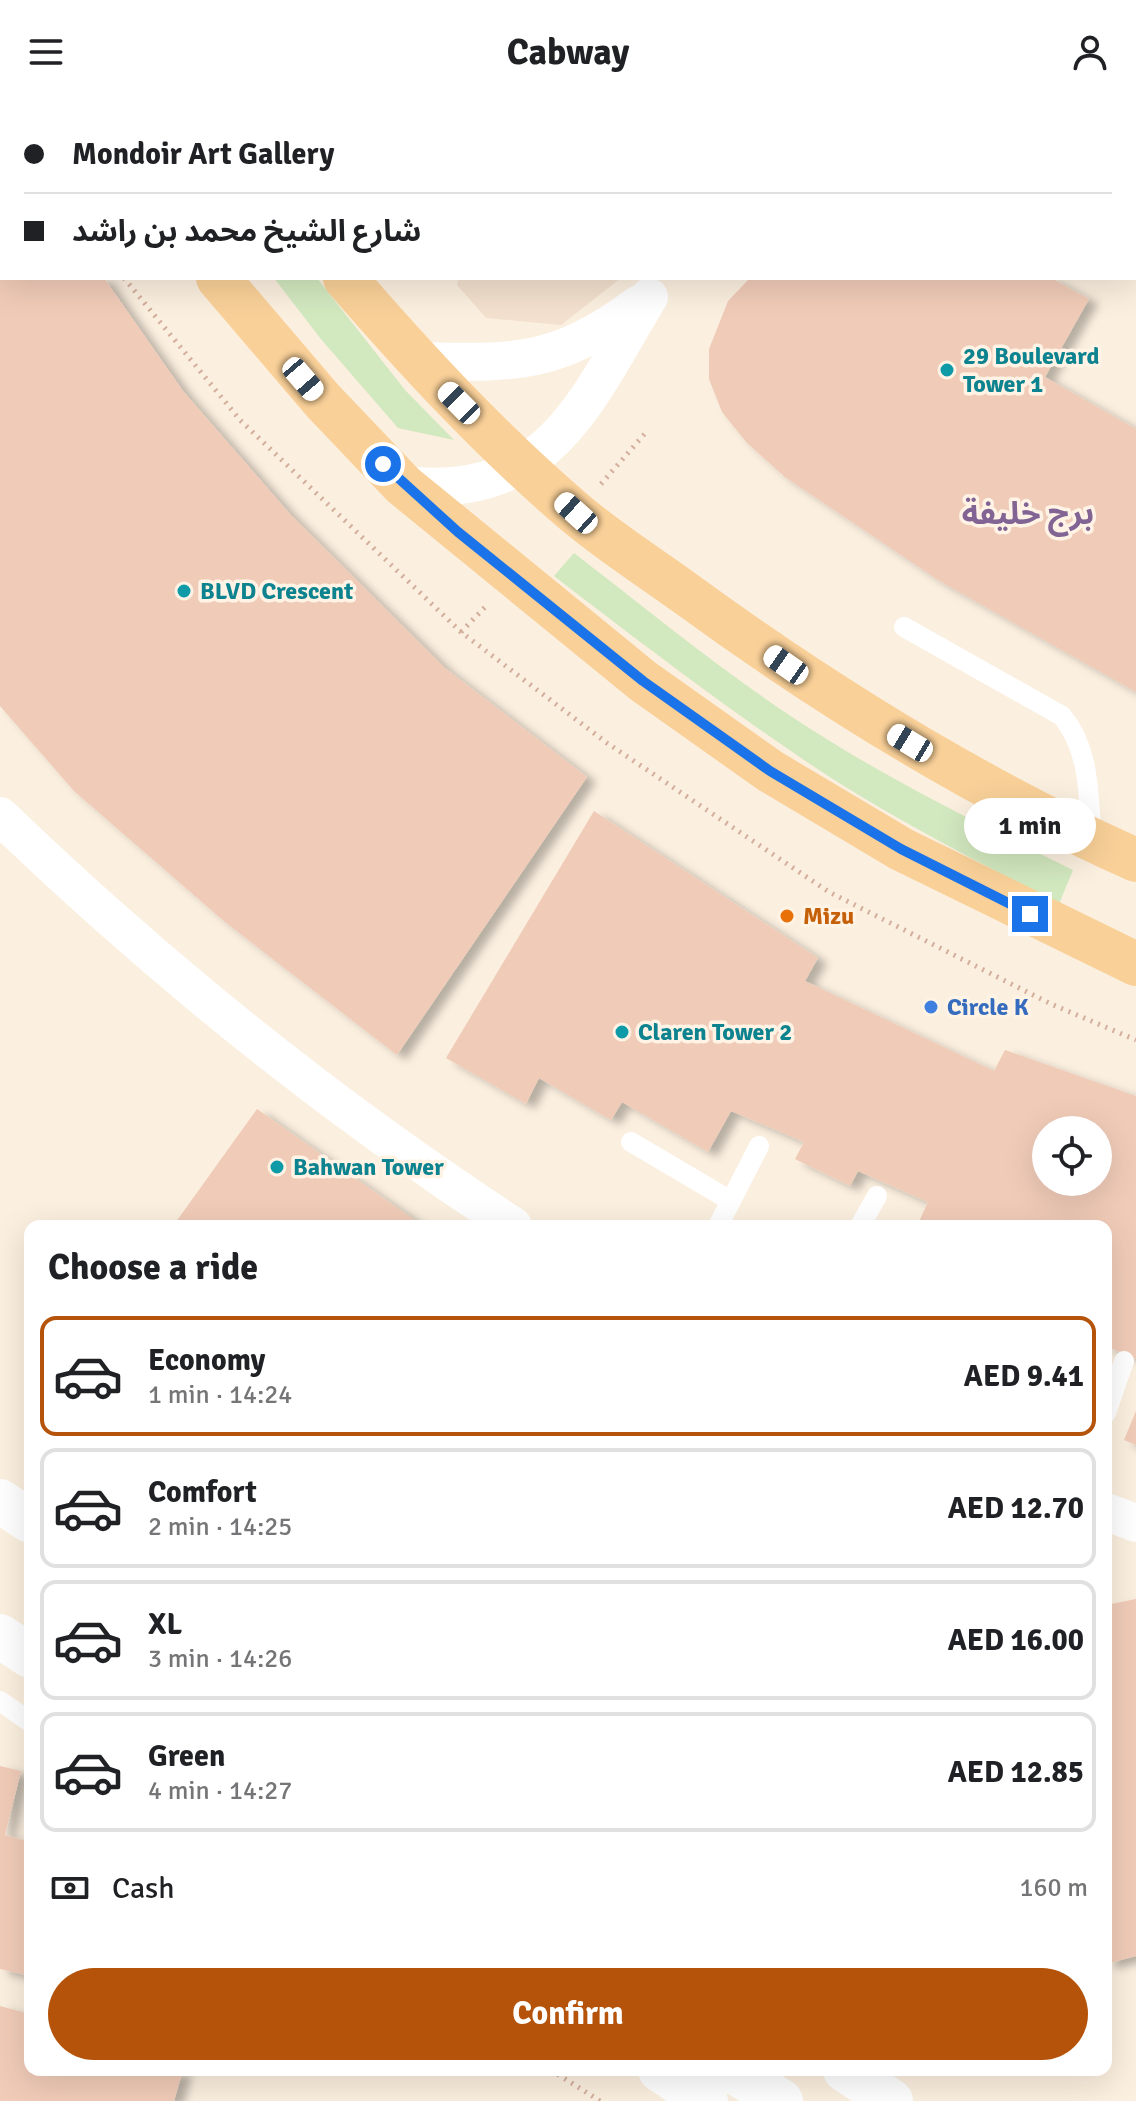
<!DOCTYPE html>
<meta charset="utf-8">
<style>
body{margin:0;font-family:Signika,"Noto Sans Arabic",sans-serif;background:#f2f2f2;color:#202124;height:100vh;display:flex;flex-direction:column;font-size:30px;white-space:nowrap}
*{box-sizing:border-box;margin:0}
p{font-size:26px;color:#757577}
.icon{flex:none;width:44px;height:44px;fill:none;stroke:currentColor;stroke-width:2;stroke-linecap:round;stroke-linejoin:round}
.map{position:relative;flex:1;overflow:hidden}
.side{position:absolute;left:24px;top:1116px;width:1088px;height:856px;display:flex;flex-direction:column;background:#fff;border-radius:16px;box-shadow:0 8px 32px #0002}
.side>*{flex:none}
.banner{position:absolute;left:0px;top:0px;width:1136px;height:176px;box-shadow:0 8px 32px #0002;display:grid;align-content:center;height:176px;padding:0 24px;background:#fff}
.controls{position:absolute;left:1032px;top:1012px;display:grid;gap:16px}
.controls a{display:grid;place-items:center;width:80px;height:80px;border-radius:50%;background:#fff;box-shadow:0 8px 32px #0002;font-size:40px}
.end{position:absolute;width:36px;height:36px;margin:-18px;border:10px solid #1a73e8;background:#fff;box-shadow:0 0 0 4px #fff}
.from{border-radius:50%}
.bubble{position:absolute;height:56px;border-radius:28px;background:#fff;box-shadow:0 8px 32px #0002;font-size:26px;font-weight:700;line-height:56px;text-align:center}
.car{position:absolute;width:24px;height:48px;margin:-24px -12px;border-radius:10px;box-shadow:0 0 6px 2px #0007;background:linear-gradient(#fff 24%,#345 0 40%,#fff 0 76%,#345 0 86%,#fff 0)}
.banner b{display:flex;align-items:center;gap:28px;height:76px;font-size:30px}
.banner b+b{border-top:2px solid #e0e0e0}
.banner i{width:20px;height:20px;background:#202124}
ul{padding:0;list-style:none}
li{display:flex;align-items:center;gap:24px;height:120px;margin:0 16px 12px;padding:0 8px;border:4px solid #e0e0e0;border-radius:16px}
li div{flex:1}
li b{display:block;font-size:30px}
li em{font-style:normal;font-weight:700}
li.current{border-color:#b45309}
li>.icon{width:72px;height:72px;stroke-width:1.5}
h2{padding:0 24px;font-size:36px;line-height:96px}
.pay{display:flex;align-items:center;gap:20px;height:88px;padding:0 24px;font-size:30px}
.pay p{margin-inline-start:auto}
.cta{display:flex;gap:16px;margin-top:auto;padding:16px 24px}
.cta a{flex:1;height:92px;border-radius:48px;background:#b45309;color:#fff;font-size:32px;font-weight:700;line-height:92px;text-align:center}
header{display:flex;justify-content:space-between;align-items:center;height:104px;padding:0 24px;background:#fff;font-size:36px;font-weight:700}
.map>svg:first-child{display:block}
.residential{fill:#f3e0ce}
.green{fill:#d2e8bf}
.building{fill:#f0cbb8;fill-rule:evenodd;filter:url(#shadow)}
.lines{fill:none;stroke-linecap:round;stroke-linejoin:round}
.path{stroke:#d4ae9c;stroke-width:5;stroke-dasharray:2 6;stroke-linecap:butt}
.lane{stroke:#fff;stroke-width:20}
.street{stroke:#fff;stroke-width:38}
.secondary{stroke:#fff;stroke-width:44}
.primary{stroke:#f9d098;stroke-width:44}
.route{stroke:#1a73e8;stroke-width:10}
.culture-dot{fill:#0f9aa8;stroke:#fff3e5;stroke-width:3}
.food-dot{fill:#e8710a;stroke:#fff3e5;stroke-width:3}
.shop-dot{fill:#3f7fe0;stroke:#fff3e5;stroke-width:3}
.labels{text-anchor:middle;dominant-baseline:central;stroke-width:7;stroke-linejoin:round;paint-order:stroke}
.culture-label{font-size:24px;font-weight:bold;fill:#0d838f;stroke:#fff3e5;text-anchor:start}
.food-label{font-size:24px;font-weight:bold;fill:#c56008;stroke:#fff3e5;text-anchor:start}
.shop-label{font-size:24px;font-weight:bold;fill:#366cbe;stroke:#fff3e5;text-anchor:start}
.district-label{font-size:32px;font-weight:bold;fill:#816394;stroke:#fff3e5}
</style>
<header><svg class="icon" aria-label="menu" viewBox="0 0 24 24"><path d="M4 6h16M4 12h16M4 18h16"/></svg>Cabway<svg class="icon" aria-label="person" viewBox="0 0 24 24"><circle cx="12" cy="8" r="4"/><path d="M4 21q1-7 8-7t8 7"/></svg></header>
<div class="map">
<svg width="1136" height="1997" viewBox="0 0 1136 1997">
<defs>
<filter id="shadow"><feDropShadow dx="9" dy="5" stdDeviation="4" flood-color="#0004"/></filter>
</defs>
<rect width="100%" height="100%" fill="#fbefdf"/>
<path class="residential" d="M318,0H967L960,2Z
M459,174H621L561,221L486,214L457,181Z"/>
<path class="green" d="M274,174H317L405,286L454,336L398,324L320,234Z
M574,449C656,512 737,580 825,634C905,684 989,725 1073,766L1059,800C973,755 885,711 804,656C718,598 636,535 554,472Z"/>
<path class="building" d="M0,174H104L183,287L290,410L445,564L587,673L397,951L225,818L74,687L0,602Z
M750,174H1051L1089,195L1045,273L1136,325V588L938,476L785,373L747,339L722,308L709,275V245L728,197Z
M594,707L818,854L805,877L994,967L1005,946L1136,992V1255L1106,1242V1122H917L928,1098L858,1067L850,1082L795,1055L804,1038L731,1007L708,1048L622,998L611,1016L539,974L526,1000L446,954ZM1046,1026H1098V1078H1046Z
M257,1005L423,1122H173Z
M1136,1307V1341L1124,1336Z
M1136,1495V1852L1106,1860V1501Z
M0,1662L21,1667L5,1731L30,1738V1872L0,1865Z
M0,1902L30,1910V1966H183L174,1997H0Z"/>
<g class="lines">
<path class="path" d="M1,0L2,2
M124,174L240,316L461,528L607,639L829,788L1051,900L1136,936
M601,380L648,326
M461,528L488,500
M551,1966L600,1997"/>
<path class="lane" d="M1016,0L1018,2
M967,2L968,0
M904,523L1062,612C1091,647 1088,693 1092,736
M631,1038L731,1097
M718,1122L759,1042
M860,1122L877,1092
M1106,1309L1124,1257
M0,1597L30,1618"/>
<path class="street" d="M1134,49H1136
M417,257C516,259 555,262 639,200
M403,381C549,397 584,300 649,193
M0,712C158,864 328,1001 513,1122
M1106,1408L1136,1419"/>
<path class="secondary" d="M0,1397L30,1417
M0,1532L30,1552
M660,1966L706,1997
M731,1966L781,1997
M845,1966L891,1997"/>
<path class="primary" d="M91,0L92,2
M206,0L207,2
M218,174L323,297L403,381L643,577L770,667L901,745L1136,860
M345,174C416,256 490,336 573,407C608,437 648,462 685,489C826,592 976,685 1136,756"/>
</g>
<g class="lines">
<path class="route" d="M383,360L458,428L643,577L770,667L901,745L1030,810"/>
</g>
<g class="culture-dot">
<circle cx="947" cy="266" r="8"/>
<circle cx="184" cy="487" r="8"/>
<circle cx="622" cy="928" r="8"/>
<circle cx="277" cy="1063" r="8"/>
</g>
<circle class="food-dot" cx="787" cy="812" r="8"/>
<circle class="shop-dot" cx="931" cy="903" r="8"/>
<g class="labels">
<g class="culture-label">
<text x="963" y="252">29 Boulevard<tspan x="963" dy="28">Tower 1</tspan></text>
<text x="200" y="487">BLVD Crescent</text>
<text x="638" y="928">Claren Tower 2</text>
<text x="293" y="1063">Bahwan Tower</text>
</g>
<g class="food-label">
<text x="803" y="812">Mizu</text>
</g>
<g class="shop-label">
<text x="947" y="903">Circle K</text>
</g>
<g class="district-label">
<text x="1028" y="409">برج خليفة</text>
</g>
</g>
</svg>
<div class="controls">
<a><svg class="icon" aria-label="locate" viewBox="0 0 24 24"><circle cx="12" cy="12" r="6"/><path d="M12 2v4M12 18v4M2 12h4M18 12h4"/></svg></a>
</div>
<i class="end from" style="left:383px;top:360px"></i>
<i class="end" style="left:1030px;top:810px"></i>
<div class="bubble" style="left:964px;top:694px;width:132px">1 min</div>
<i class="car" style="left:303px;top:275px;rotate:139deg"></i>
<i class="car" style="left:459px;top:299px;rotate:315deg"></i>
<i class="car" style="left:576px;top:409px;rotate:312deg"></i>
<i class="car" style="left:786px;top:561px;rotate:305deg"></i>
<i class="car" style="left:910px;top:639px;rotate:301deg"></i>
<div class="banner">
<b><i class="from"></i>Mondoir Art Gallery</b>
<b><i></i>شارع الشيخ محمد بن راشد</b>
</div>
<section class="side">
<h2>Choose a ride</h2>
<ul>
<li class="current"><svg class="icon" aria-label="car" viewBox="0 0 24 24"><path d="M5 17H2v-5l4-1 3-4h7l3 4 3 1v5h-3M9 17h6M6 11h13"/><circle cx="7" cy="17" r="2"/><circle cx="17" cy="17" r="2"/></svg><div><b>Economy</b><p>1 min · 14:24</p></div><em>AED 9.41</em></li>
<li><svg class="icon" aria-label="car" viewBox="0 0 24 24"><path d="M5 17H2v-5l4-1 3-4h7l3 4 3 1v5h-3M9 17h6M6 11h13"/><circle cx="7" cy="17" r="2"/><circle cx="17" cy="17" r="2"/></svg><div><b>Comfort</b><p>2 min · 14:25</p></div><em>AED 12.70</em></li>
<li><svg class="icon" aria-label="car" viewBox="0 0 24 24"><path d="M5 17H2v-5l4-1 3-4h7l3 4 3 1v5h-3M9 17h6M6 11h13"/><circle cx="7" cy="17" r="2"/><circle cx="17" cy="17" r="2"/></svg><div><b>XL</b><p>3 min · 14:26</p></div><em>AED 16.00</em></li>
<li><svg class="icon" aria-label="car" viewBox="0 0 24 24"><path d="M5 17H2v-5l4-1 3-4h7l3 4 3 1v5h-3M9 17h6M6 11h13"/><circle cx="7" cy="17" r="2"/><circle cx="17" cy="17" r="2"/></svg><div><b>Green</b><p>4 min · 14:27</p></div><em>AED 12.85</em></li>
</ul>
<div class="pay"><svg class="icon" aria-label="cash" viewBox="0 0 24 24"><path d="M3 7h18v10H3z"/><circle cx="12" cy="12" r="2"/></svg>Cash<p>160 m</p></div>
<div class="cta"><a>Confirm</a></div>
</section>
</div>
